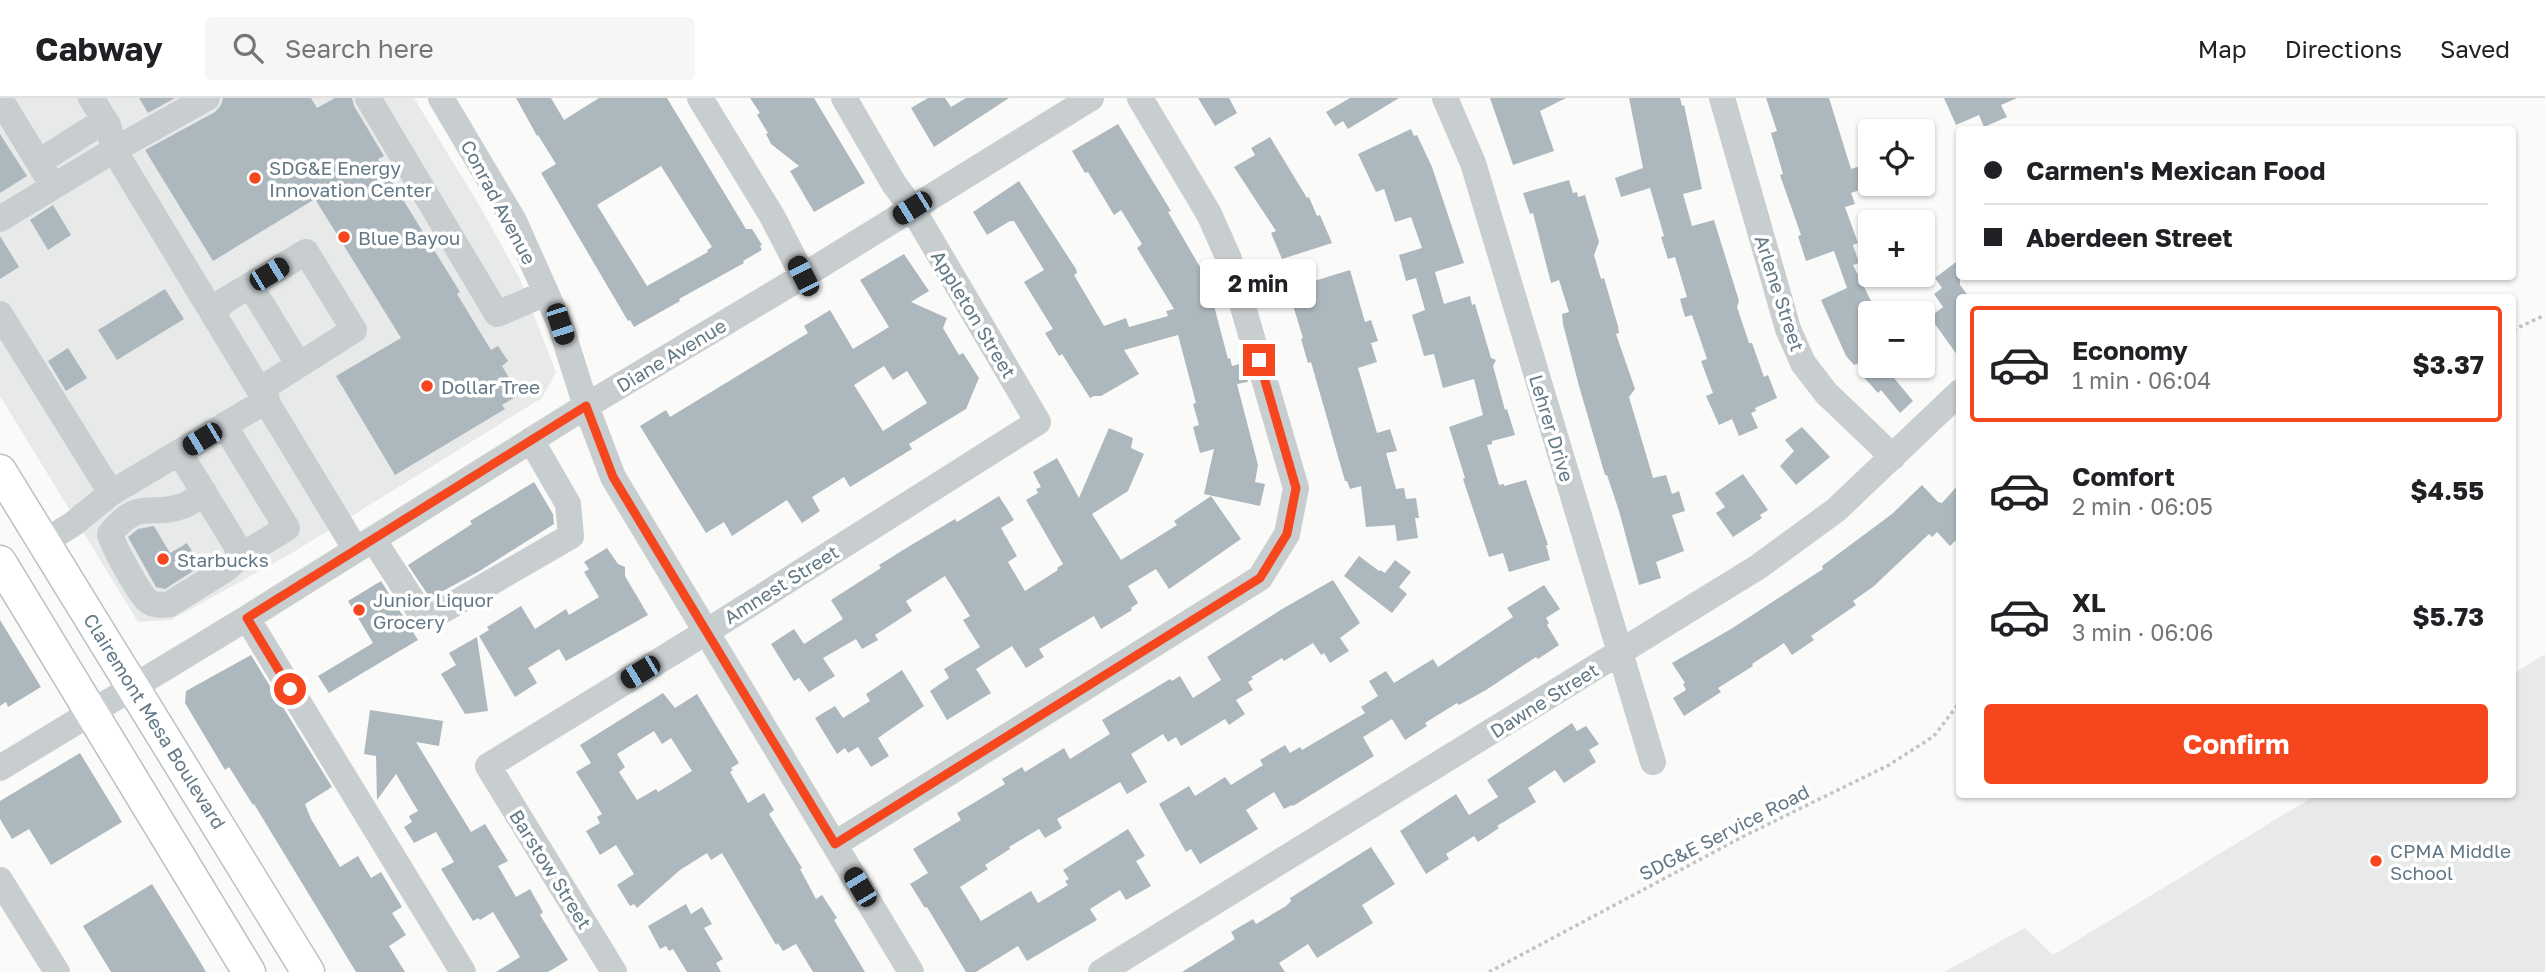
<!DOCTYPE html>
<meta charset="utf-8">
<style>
body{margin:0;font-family:"Golos Text",sans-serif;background:#f6f6f6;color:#202124;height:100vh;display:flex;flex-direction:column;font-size:26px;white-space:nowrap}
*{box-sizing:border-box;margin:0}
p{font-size:23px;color:#757577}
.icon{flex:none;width:38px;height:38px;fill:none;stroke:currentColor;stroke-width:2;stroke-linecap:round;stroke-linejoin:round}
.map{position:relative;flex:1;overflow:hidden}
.side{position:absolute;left:1956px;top:196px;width:560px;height:504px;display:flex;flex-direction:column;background:#fff;border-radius:7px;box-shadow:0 2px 5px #0004}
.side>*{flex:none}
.hud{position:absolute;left:1956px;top:28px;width:560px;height:154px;border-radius:7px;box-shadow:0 2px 5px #0004;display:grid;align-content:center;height:154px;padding:0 28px;background:#fff}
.buttons{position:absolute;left:1858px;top:21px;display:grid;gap:14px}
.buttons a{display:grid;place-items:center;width:77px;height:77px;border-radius:7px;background:#fff;box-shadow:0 2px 5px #0004;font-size:35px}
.end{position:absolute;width:32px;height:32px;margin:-16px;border:9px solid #f5461d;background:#fff;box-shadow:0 0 0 4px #fff}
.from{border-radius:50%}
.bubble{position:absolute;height:49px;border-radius:7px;background:#fff;box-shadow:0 2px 5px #0004;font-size:23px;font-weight:700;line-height:49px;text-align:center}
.car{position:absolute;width:21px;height:42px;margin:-21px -10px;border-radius:9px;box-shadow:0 0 5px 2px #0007;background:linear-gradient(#222 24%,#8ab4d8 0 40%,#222 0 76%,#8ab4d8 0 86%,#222 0)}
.hud b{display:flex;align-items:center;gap:24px;height:66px;font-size:26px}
.hud b+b{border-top:2px solid #e0e0e0}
.hud i{width:18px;height:18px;background:#202124}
ul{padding:12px 0 0;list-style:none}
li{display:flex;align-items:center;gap:21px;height:116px;margin:0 14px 10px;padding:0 14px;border:4px solid transparent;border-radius:7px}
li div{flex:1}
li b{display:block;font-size:26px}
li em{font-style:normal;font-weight:700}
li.current{border-color:#f5461d}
li>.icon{width:63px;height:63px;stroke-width:1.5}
.button{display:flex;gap:14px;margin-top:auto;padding:14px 28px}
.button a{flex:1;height:80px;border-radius:7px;background:#f5461d;color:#fff;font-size:28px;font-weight:700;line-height:80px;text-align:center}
header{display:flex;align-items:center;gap:42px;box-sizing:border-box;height:98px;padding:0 35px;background:#fff;border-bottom:2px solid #e0e0e0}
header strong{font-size:33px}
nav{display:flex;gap:38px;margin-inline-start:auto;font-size:24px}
.search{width:490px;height:63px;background:#f6f6f6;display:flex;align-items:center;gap:18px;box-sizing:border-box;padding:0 24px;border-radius:7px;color:#757577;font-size:26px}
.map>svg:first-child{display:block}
.built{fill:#e8eae9}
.building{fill:#adb8be;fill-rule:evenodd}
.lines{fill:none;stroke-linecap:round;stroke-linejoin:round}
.major-casing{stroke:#bac0c3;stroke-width:35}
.path{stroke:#c1c4c6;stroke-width:3.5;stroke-dasharray:3.5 3.5;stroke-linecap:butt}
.minor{stroke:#c8cdd0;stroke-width:26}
.major{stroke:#fff;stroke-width:32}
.route{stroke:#f5461d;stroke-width:9}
.poi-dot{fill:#f5461d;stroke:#fff;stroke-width:2.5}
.labels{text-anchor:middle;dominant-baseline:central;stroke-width:7;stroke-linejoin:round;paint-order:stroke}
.poi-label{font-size:19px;fill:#627886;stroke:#fff;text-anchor:start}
.street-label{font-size:19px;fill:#627886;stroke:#fff}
</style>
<header>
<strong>Cabway</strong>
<div class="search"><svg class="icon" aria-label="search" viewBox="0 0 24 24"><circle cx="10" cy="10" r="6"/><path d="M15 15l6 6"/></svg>Search here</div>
<nav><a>Map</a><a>Directions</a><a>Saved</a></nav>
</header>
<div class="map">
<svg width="2545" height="874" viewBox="0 0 2545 874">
<rect width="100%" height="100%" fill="#fafaf8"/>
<path class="built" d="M0,0H414L482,112L520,181L556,274L542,300L292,455L171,522L138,524L0,298Z
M2545,556V874H1944L2025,830L2053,857L2316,697L2513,696V576Z"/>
<path class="building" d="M139,0H175L148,15Z
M223,0H311L317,10L335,0H352L354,8L384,58L378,61L460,194L457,196L491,252L498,248L508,263L502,268L519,297L502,307L505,311L395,377L336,278L401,240L315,101L213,163L145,52L215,14L221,7Z
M516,0H551L564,22L599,0H667L746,131H752L762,147L760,148L762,152L743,163L744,165L679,201L680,203L634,229L630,222L628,223L541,75L556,66L538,37L537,38ZM661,68L712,149L707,152L708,154L647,188L597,107Z
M750,0H814L865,85L814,114L790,73L799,68L771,46L766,36L768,35L757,17L760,15Z
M928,0H945L951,9L966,0H1009L934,49L911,10Z
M1198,0H1229L1237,15L1215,28Z
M1350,0H1399L1348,31L1343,23L1335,28L1326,14Z
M1490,0H1566L1540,13L1554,53L1513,67Z
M1629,0H1680L1682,8L1684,7L1702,91L1683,96L1692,128L1714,122L1739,203L1737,209L1749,245H1752L1764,279L1768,277L1777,300L1755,310L1756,313L1751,315L1758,330L1739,338L1732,321L1719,327L1706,298L1713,295L1701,263L1707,261L1692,217L1685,219L1680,201L1687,199L1675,159L1668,161L1661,139L1664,138L1650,90L1621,99L1615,80L1643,70Z
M1766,0H1829L1851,71L1863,67L1869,89L1851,95L1855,106L1845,109L1858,145L1853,147L1859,165L1853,167L1871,203V260L1854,267L1846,258L1821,202L1847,190L1834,153L1806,163L1798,138L1801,137L1780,77L1783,76L1771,35L1777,33Z
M1944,0H2017L2001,7L2007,19L1984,29L1979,17L1956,27Z
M1118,26L1171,113L1168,114L1207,181L1228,261L1230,260L1232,268L1243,265L1248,284L1237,286L1258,367L1255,384L1265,386L1260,408L1204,396L1214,351L1200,355L1193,329L1199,327L1193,306L1196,305L1178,237L1124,252L1139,276L1101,298H1094L1090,300L1062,256L1059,258L1045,235L1053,231L1024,184L1044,172L1014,123H1010L987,137L973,114L1019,83L1076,171L1077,175L1074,177L1104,228L1126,220L1129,229L1168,218L1166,213L1174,211L1137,150L1142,146L1121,112L1114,117L1088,74L1085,75L1072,53Z
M1411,31L1414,38L1417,37L1432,69L1464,165L1435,174L1444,206L1470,198L1472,207L1475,206L1491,260L1496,262L1493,268L1505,312L1507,311L1515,337L1492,343V346L1487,347L1499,387L1504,386V388L1526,382L1548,447H1546L1550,462L1509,474L1503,455L1489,459L1463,381L1465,380L1449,329L1483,317L1474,281L1443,290L1434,256L1424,258L1412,217L1425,212L1416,180L1406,183L1399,157L1422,150L1411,119L1395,124L1384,91L1376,94L1358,56Z
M0,36L27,78L0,95Z
M1270,39L1307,100L1309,99L1317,118L1320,117L1332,145L1282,161L1271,135L1276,133L1234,69L1255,57L1251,50Z
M1569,82L1573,95L1577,94L1578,99L1585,97L1599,144L1594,157L1601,181L1604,180L1618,228L1619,235L1616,236L1635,291L1629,299L1653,380L1666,377L1672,396L1679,393L1685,413L1672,417L1684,453L1656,464L1661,480L1639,487L1619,413L1607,377H1605L1579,288L1563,226L1562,216L1569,214L1559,182L1551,185L1533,115L1530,116L1523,95Z
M53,107L71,137L48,152L30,122Z
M0,138L19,169L0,181Z
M904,156L929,193L911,204L947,220L943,230L959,257L963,255L979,280L966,311L909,346L912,351L850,389L844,379L812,399L820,413L802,425L787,402L732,438L724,424L706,435L640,328L666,312L670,319L808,235L804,228L830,212L853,251L889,229L860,182ZM884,268L893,282L907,273L927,305L883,333L854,287Z
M1960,161V187L1970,200H1960V261L1930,219L1943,209L1934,196L1942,190L1935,180Z
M1350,172L1365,224L1371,222L1378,243L1371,245L1377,264L1358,270L1377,335L1390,331L1397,353L1386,355L1396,391L1404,390L1406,401L1416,400L1419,420H1415L1418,440L1397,443L1395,427L1366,429L1361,388L1350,391L1347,383H1345L1311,264L1308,265L1301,241L1303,240L1288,191Z
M165,191L184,221L117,262L98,232Z
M68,250L87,280L66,293L48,263Z
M1870,268H1907L1894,280L1913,303L1900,315L1881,292L1878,295L1861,276Z
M1802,329L1830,359L1796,387L1780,368L1794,353L1785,342Z
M1109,330L1133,340L1131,350L1144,356L1128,393L1092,416L1121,462L1177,427L1174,423L1211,398L1241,441L1169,491L1156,471L1128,488L1138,505L1131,510L1132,512L1101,531L1094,518L1039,551L1044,559L1026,570L1012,548L976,571L991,595L947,622L930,593L949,580L944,571L980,549L963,522L970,518L945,478L906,503L912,513L875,537L878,542L862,551L856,541L823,560L835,578L809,594L799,580L794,583L771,546L794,531L804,546L843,521L831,502L881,470L879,467L903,452L955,421L957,424L999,398L1014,422L1001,430L1017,458L1008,464L1025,493L1058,472L1057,470L1063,466L1026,402L1038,395L1036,391L1041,389L1033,374L1057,360L1079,400Z
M1743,376L1768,412L1760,417L1762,420L1733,439L1716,415L1725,409L1715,395Z
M534,384L553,416L554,426L478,474L430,500L408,467L472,426L470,423Z
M1960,385V438L1950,448L1937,434L1932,439L1929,436L1874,488L1853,503L1856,507L1811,538L1814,542L1792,557L1784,545L1752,566L1753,568L1718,590L1721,594L1684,618L1673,600L1686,592L1683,586L1685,585L1672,565L1731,531L1823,471L1822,468L1892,416L1922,387L1938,404L1942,405Z
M154,428L170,455L187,445L201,468L165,491L156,489L128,439L138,431Z
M607,450L618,466L625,469V478L648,517L566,563L559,551L528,570L537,585L515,599L479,538L489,532L487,529L521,508L535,531L566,511L569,517L599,499L584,474L589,471L584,464Z
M1359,458L1379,473L1380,472L1385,475L1395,462L1411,474L1399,489L1407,496L1392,515L1344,478Z
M1333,482L1360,525L1340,540L1349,553L1330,565L1324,555L1321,557L1313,545L1284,563L1282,560L1251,579L1253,581L1248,584L1253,592L1236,602L1245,616L1229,627L1225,621L1181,648L1176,639L1168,644L1163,636L1131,656L1147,684L1127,696L1120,684L1057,721L1062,730L1045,740L1039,731L1009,749L1010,751L985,767L988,771L960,789L981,823L1031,793L1038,805L1068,787L1065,783L1069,781L1063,772L1128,731L1145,758L1136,763L1151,788L1126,802L1120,792L1090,811L1097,822L1027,863L1018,848L976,874H966L927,809L925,810L910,786L928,775L913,751L961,722L957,715L1005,686L1002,681L1022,669L1025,674L1064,650L1070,661L1110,636L1102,622L1170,581L1172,583L1180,578L1193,600L1221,582L1207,559L1282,511Z
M381,483L418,542L329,595L318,578L373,545L348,503Z
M1544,487L1560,511L1546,520L1549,525L1547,527L1559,547L1538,561L1536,559L1486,592L1459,607L1457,605L1425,625L1427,628L1405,642L1392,621L1363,639L1374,658L1293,708L1292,707L1284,711L1274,694L1246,712L1258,731L1200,766L1191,751L1186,754L1159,706L1189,688L1195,698L1225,679L1231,687L1263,667L1260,662L1285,647L1290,655L1300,649L1302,652L1365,615L1361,609L1378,598L1369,583L1386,573L1394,585L1433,561L1438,569L1513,519L1507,510Z
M0,522L41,589L8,609L6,604L0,608Z
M477,539L488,613L465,616L441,576L456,567L449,555Z
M251,557L332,689L305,706L311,721L340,769L358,758L371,780L381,774L402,809L392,815L406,837L389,848L405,874H356L254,706L253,707L229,669L225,672L185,605L186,593Z
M902,572L924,608L878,640L889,658L871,669L858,649L848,655L845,650L837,656L815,620L835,608L843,620L870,603L866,596Z
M663,595L675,610L697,596L739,665L731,670L733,672L730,674L748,705L764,695L774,712L769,716L802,770L800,771L816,801L822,797L837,820L834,822L865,874H813L796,846L783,853L778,845L776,847L722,755L711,762L707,755L680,772L637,810L634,806L630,808L617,787L634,776L616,747L600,757L586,733L600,725L597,719L602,716L576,674L591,665L580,647ZM654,633L662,646L671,640L692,673L658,694L656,691L637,702L619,674L625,669L617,656Z
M370,612L443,623L439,648L416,644L471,734L485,726L508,763L498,768L516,799L530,791L543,814L540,817L568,862L548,874H496L520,859L493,814L480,822L478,820L473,823L441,771L454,764L436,734L414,745L404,729L412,724L409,718L418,713L396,676L377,702L376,658L364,656Z
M1572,625L1577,633L1586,628L1599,646L1589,652L1596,664L1564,685L1555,672L1528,690L1536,704L1497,728L1499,730L1478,744L1474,738L1446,756L1449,761L1426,776L1400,733L1456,696L1469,717L1498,699L1487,682Z
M80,655L122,724L51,767L29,731L12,741L0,721V703Z
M1371,749L1395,786L1362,807L1373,825L1317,860L1308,846L1279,865L1285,874H1182L1235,841L1231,834L1253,821L1256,826L1286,808L1291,803L1290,800Z
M152,786L199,862L206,874H111L83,828Z
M686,806L691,816L702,809L712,826L704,830L723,861L716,865L721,874H687L673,851L669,853L666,848L660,851L648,828Z"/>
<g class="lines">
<g class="major-casing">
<path id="major" d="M0,373L308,874
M0,464L249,874"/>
</g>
<path class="path" d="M2513,232L2545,217
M1489,874L1744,738L1889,667L1934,638L1960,604"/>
<path class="minor" d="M91,0L108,27L114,52L207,0
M368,0L497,216L546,195
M441,0L514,123L560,226L586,308L613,379L911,874
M700,0L772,118L803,178
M1445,0L1473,65L1653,664
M1722,0L1788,231L1803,265L1826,295L1893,359
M0,1L53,88
M39,64L105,22
M0,121L114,52L356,452
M250,187L299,267
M214,215L224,203L306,154L354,232L261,291
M0,216L111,395
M179,354L242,457L287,430L224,327
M204,394C198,398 192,404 185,407C151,421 140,398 110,436C113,448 139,496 148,503C155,508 162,507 170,506L226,471L242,457
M373,441L422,517L440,514L571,438L568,406L531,342
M44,444L73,426L111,395L267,302
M247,520L463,874
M0,670L247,520L586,308L803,178L1091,0
M835,746L1260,480L1287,436L1296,390L1229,161L1209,116L1140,0
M0,782L57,874
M614,874L488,668L706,534L1038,324L912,110L894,86L844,0
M1101,874L1758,469L1836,412L1960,294"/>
<use href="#major" class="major"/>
</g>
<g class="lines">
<path class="route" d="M290,591L247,520L586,308L613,379L835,746L1260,480L1287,436L1296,390L1259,262"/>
</g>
<g class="poi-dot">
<circle cx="255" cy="80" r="7"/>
<circle cx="344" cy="139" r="7"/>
<circle cx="427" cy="288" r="7"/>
<circle cx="163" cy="461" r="7"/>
<circle cx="359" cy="512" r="7"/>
<circle cx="2376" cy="763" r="7"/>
</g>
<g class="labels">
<g class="poi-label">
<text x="269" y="69">SDG&amp;E Energy<tspan x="269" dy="22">Innovation Center</tspan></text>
<text x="358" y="139">Blue Bayou</text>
<text x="441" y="288">Dollar Tree</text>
<text x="177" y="461">Starbucks</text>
<text x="373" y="501">Junior Liquor<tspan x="373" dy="22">Grocery</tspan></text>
<text x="2390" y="752">CPMA Middle<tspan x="2390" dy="22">School</tspan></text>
</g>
<g class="street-label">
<text transform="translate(499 104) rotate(62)">Conrad Avenue</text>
<text transform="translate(1780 195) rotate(72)">Arlene Street</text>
<text transform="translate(974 216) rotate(59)">Appleton Street</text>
<text transform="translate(671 257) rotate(-31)">Diane Avenue</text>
<text transform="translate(1552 330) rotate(73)">Lehrer Drive</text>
<text transform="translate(781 486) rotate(-32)">Amnest Street</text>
<text transform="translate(1544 602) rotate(-32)">Dawne Street</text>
<text transform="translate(155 623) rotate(58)">Clairemont Mesa Boulevard</text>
<text transform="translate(1724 734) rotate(-27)">SDG&amp;E Service Road</text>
<text transform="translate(551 771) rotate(58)">Barstow Street</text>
</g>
</g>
</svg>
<div class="buttons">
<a><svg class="icon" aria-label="locate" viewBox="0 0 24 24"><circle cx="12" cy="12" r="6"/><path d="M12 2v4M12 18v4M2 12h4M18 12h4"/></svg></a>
<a>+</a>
<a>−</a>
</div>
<i class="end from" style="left:290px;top:591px"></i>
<i class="end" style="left:1259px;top:262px"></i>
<div class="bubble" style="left:1200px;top:161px;width:116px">2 min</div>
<i class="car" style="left:912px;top:110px;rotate:238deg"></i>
<i class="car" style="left:269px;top:176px;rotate:59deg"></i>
<i class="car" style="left:803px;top:178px;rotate:333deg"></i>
<i class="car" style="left:560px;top:226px;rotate:162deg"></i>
<i class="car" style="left:202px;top:341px;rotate:239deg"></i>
<i class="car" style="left:640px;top:574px;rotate:239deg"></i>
<i class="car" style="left:860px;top:789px;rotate:329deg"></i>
<div class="hud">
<b><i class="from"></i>Carmen's Mexican Food</b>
<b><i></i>Aberdeen Street</b>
</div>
<section class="side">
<ul>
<li class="current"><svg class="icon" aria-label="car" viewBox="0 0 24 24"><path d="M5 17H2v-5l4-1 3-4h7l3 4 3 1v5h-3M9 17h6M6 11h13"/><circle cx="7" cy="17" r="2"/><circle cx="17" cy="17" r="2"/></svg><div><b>Economy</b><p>1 min · 06:04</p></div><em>$3.37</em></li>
<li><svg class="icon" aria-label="car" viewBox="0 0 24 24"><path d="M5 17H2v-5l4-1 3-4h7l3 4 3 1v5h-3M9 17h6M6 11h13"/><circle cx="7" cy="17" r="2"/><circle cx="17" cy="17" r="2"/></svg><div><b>Comfort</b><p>2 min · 06:05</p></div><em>$4.55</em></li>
<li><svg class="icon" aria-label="car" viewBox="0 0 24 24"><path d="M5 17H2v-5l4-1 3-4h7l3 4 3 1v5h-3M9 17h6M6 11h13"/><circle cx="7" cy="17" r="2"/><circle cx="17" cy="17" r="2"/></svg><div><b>XL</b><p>3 min · 06:06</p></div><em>$5.73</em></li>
</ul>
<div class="button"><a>Confirm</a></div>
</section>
</div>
